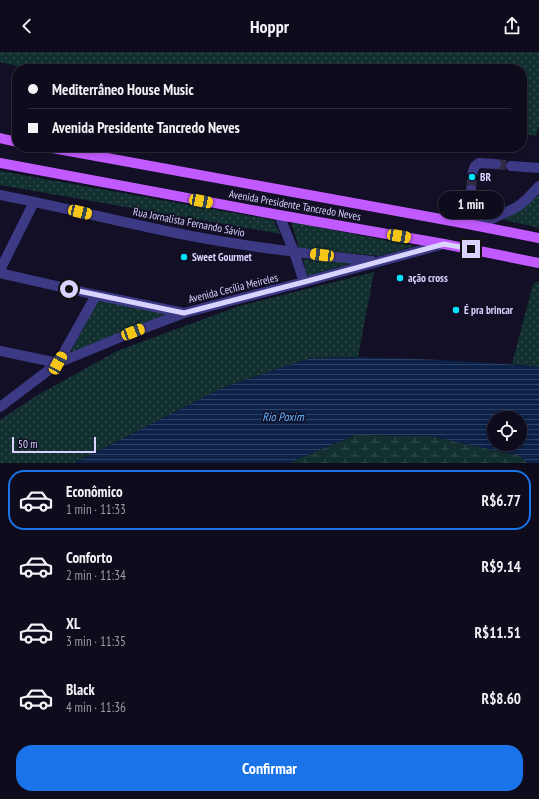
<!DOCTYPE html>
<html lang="pt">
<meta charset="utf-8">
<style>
body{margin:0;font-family:"PT Sans Narrow",sans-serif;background:#171425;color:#f1f3f6;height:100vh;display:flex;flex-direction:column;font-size:15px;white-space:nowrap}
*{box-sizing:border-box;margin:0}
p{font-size:13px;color:#9b9ba3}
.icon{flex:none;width:22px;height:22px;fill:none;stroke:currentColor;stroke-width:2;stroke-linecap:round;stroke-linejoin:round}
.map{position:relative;height:411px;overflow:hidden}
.panel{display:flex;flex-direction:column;background:#0e0b1c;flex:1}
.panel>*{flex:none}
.top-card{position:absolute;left:12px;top:12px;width:515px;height:88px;border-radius:16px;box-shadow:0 2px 6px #0003,0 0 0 1px #2e2b3b;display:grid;align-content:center;height:88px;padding:0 16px;background:#0e0b1c}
.controls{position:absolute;left:487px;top:359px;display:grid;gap:8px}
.controls a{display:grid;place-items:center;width:40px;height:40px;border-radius:50%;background:#0e0b1c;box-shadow:0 2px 6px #0003,0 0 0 1px #2e2b3b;font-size:20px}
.scale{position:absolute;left:12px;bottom:10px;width:84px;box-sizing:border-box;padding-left:4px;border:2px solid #d9d4ff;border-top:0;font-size:11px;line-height:14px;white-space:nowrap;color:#d9d4ff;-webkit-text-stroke:3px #130f26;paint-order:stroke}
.end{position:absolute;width:18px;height:18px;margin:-9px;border:5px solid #d9d4ff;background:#111;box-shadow:0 0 0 2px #111}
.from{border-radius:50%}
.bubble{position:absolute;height:28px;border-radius:14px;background:#0e0b1c;box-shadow:0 2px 6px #0003,0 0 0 1px #2e2b3b;font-size:13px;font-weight:700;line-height:28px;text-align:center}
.car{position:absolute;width:12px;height:24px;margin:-12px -6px;border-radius:5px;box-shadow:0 0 3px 1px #0007;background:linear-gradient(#f5c518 24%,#345 0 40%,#f5c518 0 76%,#345 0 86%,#f5c518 0)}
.top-card b{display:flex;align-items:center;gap:14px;height:38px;font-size:15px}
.top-card b+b{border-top:1px solid #2e2b3b}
.top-card i{width:10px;height:10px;background:#f1f3f6}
ul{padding:7px 0 0;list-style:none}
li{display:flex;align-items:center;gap:12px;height:60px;margin:0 8px 6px;padding:0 8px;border:2px solid transparent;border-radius:16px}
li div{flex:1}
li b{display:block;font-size:15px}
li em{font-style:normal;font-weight:700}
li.current{border-color:#1a73e8}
li>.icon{width:36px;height:36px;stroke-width:1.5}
.action{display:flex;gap:8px;margin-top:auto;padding:8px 16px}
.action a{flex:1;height:46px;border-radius:16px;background:#1a73e8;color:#fff;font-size:16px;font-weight:700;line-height:46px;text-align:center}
header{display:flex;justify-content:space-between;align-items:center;height:52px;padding:0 16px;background:#0e0b1c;font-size:18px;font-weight:700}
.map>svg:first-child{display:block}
.grass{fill:url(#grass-dots)}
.wetland{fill:url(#wetland-marsh)}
.water{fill:url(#water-rules);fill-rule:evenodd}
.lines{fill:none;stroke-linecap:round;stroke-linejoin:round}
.minor-tunnel{stroke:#312d47;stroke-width:10;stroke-dasharray:10 5;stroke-linecap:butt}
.minor{stroke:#3d3a85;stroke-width:10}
.major{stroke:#c25bff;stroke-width:10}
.route{stroke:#d9d4ff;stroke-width:5}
.poi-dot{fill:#00e5ff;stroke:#130f26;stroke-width:1.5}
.labels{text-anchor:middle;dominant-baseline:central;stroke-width:3.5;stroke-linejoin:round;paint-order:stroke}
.poi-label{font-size:11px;font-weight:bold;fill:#d9d4ff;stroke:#130f26;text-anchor:start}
.street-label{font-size:11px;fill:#d9d4ff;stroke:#130f26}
.water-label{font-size:12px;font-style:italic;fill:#62b6ff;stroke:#130f26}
</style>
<header><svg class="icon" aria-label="back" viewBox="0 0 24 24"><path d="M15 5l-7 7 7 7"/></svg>Hoppr<svg class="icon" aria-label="share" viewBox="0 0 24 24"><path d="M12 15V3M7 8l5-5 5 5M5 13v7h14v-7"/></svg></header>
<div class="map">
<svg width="539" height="411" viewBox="0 0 539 411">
<defs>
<pattern id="grass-dots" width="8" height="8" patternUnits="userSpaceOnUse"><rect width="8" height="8" fill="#12302f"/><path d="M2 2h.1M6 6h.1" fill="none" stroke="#344d4e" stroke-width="1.8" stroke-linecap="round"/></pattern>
<pattern id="wetland-marsh" width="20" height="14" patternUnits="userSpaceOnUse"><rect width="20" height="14" fill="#12302f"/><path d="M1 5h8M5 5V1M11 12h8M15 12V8" fill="none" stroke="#344d4e"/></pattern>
<pattern id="water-rules" width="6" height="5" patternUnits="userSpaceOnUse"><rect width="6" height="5" fill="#0c2248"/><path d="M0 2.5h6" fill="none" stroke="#2f4163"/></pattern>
</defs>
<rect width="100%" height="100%" fill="#130f26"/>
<path class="grass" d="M0,0H539V73L536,84L522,81V17H30L0,10Z
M0,119L273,168L281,182L0,133Z
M539,140V176L500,167Z
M291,170L415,194L379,204L299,196Z
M303,207L360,209L307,224Z
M374,220L358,305L311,306L279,316L220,337L74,411H0V368L36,344L117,299L239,254Z
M539,229V315L512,312L533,232Z
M99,246L181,256L70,301Z"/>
<path class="wetland" d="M355,383L430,384L521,404L527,411H288Z"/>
<path class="water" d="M358,305C419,307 479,309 539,315V411H527L521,404L430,384L355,383L288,411H74L220,337L279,316L311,306ZM494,366H520V392H494Z"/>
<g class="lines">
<path class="minor-tunnel" d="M496,112L511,114
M471,138L473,119"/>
<path class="minor" d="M511,114L539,116
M473,119L475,114L479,111L496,112
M0,143C62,155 124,171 186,183C248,195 310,202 372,209
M279,163L294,200L304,230
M468,172L471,138
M477,174L517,155L527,147L539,134
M0,218L34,150
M0,221L96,243L184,261
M0,299L58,311L96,243
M0,355L58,311L121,285L184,261L304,230L444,192"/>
<path class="major" d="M0,86L17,90
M47,95L468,172L539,186
M0,111L279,163L444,192L539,211"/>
</g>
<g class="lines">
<path class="route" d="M69,237L184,261L304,230L444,192L471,197"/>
</g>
<g class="poi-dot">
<circle cx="472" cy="125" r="4"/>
<circle cx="184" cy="205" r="4"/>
<circle cx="400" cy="226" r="4"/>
<circle cx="456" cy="258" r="4"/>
</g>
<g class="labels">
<g class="poi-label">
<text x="480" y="125">BR</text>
<text x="192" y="205">Sweet Gourmet</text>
<text x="408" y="226">ação cross</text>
<text x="464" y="258">É pra brincar</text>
</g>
<g class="street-label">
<text transform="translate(295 153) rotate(10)">Avenida Presidente Tancredo Neves</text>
<text transform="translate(189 170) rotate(11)">Rua Jornalista Fernando Sávio</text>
<text transform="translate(233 236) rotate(-14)">Avenida Cecília Meireles</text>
</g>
<g class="water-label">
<text x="283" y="364">Rio Poxim</text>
</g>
</g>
</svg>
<div class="controls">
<a><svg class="icon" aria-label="locate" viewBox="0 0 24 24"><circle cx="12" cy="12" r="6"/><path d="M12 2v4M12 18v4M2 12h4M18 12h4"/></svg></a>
</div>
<div class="scale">50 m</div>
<i class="end from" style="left:69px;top:237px"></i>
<i class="end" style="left:471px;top:197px"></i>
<div class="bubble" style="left:438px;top:139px;width:66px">1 min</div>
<i class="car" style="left:201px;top:149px;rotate:101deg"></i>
<i class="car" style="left:80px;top:160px;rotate:103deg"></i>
<i class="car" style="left:399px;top:184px;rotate:100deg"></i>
<i class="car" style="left:322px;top:203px;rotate:277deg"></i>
<i class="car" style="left:133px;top:280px;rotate:69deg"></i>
<i class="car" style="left:58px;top:311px;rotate:29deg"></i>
<div class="top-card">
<b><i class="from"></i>Mediterrâneo House Music</b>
<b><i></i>Avenida Presidente Tancredo Neves</b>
</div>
</div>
<section class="panel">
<ul>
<li class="current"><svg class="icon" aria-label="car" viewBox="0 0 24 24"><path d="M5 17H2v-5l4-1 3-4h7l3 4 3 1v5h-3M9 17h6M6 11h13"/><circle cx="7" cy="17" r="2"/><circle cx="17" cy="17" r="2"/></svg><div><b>Econômico</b><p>1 min · 11:33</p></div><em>R$6.77</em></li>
<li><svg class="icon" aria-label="car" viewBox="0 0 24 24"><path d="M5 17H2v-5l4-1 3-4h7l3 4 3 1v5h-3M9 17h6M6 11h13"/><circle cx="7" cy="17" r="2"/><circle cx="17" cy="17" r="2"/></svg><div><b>Conforto</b><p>2 min · 11:34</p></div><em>R$9.14</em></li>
<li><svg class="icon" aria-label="car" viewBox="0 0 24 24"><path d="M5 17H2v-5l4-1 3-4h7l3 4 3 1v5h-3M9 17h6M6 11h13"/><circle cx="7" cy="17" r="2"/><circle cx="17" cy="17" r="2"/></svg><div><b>XL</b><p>3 min · 11:35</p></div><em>R$11.51</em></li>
<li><svg class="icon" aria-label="car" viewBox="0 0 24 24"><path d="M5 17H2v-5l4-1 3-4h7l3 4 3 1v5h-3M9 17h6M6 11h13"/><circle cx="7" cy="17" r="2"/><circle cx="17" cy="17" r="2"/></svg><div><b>Black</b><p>4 min · 11:36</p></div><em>R$8.60</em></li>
</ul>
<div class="action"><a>Confirmar</a></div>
</section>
